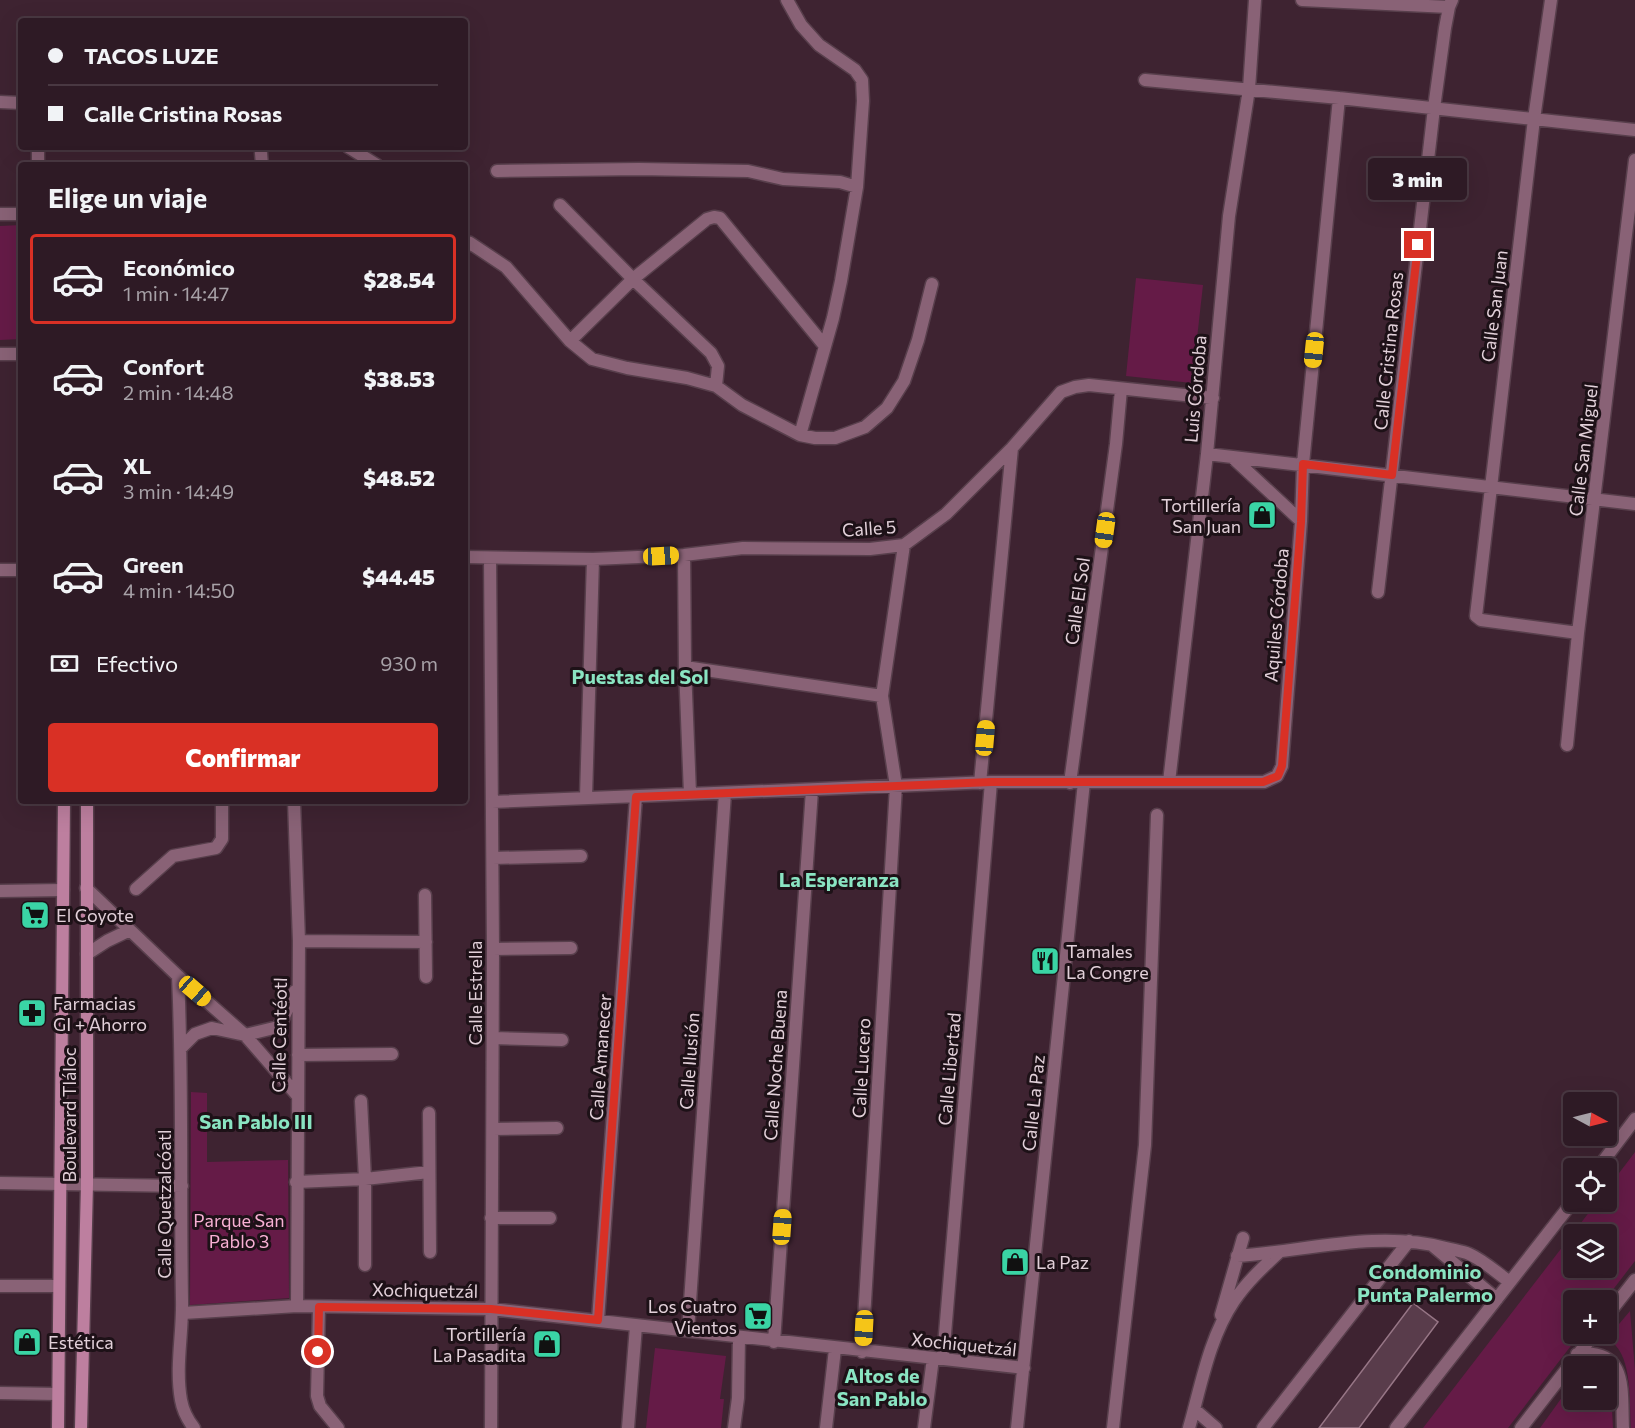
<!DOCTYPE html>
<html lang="es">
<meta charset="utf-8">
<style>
body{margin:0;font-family:Commissioner,sans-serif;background:#36232d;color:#f1f3f6;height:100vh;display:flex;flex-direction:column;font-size:22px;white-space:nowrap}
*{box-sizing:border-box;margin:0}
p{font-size:20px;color:#a7a1a7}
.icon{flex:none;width:33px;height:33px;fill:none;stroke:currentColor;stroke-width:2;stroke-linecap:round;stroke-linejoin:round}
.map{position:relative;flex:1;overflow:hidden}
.sheet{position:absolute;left:18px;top:162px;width:450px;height:642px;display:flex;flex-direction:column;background:#2e1a25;border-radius:6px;box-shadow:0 6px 24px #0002,0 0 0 2px #493842}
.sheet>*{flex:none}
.hud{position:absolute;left:18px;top:18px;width:450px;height:132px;border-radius:6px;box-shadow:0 6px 24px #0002,0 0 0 2px #493842;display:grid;align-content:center;height:132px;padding:0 30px;background:#2e1a25}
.needle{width:39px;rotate:97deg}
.buttons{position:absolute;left:1563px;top:1092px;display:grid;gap:12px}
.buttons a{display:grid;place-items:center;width:54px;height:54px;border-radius:6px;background:#2e1a25;box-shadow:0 6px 24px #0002,0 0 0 2px #493842;font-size:30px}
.end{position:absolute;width:27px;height:27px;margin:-14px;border:8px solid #d93025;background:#fff;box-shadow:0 0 0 3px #fff}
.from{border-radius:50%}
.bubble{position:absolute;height:42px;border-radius:6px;background:#2e1a25;box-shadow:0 6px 24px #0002,0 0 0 2px #493842;font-size:20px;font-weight:800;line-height:42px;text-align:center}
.car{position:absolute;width:18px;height:36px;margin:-18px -9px;border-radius:8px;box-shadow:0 0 4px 2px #0007;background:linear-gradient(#f5c518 24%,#345 0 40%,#f5c518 0 76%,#345 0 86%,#f5c518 0)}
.hud b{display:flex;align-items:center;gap:21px;height:57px;font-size:22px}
.hud b+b{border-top:2px solid #493842}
.hud i{width:15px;height:15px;background:#f1f3f6}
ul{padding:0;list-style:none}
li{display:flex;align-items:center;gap:18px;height:90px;margin:0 12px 9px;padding:0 18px;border:3px solid transparent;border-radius:6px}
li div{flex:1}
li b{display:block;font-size:22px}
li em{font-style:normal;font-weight:800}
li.on{border-color:#d93025}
li>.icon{width:54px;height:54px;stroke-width:1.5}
h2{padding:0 30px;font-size:27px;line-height:72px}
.pay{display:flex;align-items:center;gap:15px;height:66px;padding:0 30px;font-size:22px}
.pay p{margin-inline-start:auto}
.cta{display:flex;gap:12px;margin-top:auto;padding:12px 30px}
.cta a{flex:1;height:69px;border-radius:6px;background:#d93025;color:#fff;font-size:24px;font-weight:800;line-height:69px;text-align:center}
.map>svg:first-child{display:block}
.green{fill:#651b47;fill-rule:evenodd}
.building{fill:#593c4b;stroke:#977686;stroke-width:1.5}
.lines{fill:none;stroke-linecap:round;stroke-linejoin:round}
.street-casing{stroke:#583f4c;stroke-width:15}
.secondary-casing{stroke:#583f4c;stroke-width:15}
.street{stroke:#896276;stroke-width:12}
.secondary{stroke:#bd7f9f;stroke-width:12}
.route{stroke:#d93025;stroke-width:8}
.labels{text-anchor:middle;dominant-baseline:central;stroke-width:6;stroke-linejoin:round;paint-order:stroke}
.street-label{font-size:18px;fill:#e2d0d9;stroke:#1d1117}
.poi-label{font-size:18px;fill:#e2d0d9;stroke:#1d1117;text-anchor:start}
.park-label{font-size:18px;fill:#f8b0d4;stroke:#1d1117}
.neighbourhood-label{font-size:20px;font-weight:bold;fill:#8ae4c2;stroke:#1d1117}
</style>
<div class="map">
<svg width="1635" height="1428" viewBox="0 0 1635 1428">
<rect width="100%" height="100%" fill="#3e2331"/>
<path class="green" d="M21,225V339L0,340V226Z
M1136,278L1203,285L1192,383L1126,376Z
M191,1092L207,1093V1162L288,1160L289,1298L190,1305Z
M1635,1152V1261L1605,1300H1574V1334H1580L1508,1428H1423L1597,1202H1606L1607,1189ZM1606,1234V1268H1574V1234Z
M1630,1311L1635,1370V1428H1631C1629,1403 1633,1359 1612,1342L1603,1343Z
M655,1348L726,1356L720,1399H724L721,1428H646Z
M1607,1375L1611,1391L1613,1428H1540L1573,1382L1574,1400H1606Z"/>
<path class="building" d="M1413,1303L1438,1322L1405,1366L1359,1428H1319Z"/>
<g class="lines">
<g class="street-casing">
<path id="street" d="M787,0L801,25L819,45L855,70L862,80L863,101L857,187L841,281L833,318L800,435
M1302,0L1449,7
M1551,0L1534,119L1476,616L1481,620L1578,633
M1145,80L1339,98L1635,130
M0,102L21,103
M348,147L377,165
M261,153L262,165
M38,165V147
M497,171L639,169L748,171L783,179L840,182L857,187
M560,205L633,279L711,353L718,366L716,386
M0,214H21
M465,247L470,243L506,267L570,341L592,359L627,368L687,378L716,386L742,405L800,435L815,438H835L865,427L887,408L904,381L918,340L932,284
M570,341L633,279L707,219L714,217L720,218L824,345
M0,354H21
M1207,454L1635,504
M1232,457L1301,521
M684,555L685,667L690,794
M465,557L593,559L684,555L743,548L870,549L904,545L946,514L1012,448L1061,392L1075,387L1089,385L1213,398
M490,558L493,949L491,1428
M0,570H21
M1378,592L1434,108L1445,28L1449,7L1452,0
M685,667L882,696
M1567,745L1578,633L1635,160
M1169,782L1207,454L1229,216L1249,89L1255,0
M980,783L1012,448
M1070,783L1116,444L1121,389
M586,797L593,559
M294,801L299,941L297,1306
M492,802L991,782H1264L1277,776L1282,766L1301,521L1303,464L1339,98
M493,858L581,856
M86,888L178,976L245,1035L297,1095
M136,889L173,856L216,848L222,839V801
M0,891L63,890
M425,895L426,977
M299,941L426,942
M493,949L571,948
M87,954L107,941L130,930
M178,976C183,1084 180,1192 182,1300C183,1333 175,1366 181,1400C183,1411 187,1419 194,1428
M493,1038L562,1040
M181,1048L195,1034L212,1028L245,1035L278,1027L283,1019L295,991
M298,1055L392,1054
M361,1101L365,1179V1265
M429,1113L430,1252
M493,1129L557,1128
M1598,1168L1635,1119
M296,1182L365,1179L429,1172
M0,1183L182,1186
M491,1218H550
M1433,1246L1497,1299
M1237,1256C1307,1251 1377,1230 1446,1248C1453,1250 1462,1251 1469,1254C1483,1260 1497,1273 1510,1282
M0,1286H59
M319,1307L317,1396L320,1406L338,1428
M183,1313L297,1306L491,1309L1024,1368
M1221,1315L1243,1238
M1606,1317L1635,1280
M598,1320L636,797
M688,1331L725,793
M774,1342L812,790
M862,1352L896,786L882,696L904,545
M1577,1354C1629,1348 1621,1391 1623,1428
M943,1358L991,782
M0,1393L58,1394
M1194,1409L1216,1428
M628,1428L636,1326
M734,1428L738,1398L739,1337
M826,1428L835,1349
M924,1428L933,1358
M1017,1428L1084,782
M1113,1428L1145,1145L1157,815
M1189,1428C1201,1386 1209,1338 1234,1301C1246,1283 1262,1268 1278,1253
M1263,1428L1409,1241
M1396,1428L1574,1200
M1521,1428L1594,1334"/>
</g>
<g class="secondary-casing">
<path id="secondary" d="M58,1428L64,801
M81,1428L87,1184V801"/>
</g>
<use href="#street" class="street"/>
<use href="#secondary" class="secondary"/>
</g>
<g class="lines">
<path class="route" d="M318,1352L319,1307L491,1309L598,1320L636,797L991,782H1263L1278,776L1282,766L1301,522L1303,464L1392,475L1418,245"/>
</g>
<defs>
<g id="shop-square" transform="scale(1.5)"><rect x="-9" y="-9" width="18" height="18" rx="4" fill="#3ad4a5" stroke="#1d1117"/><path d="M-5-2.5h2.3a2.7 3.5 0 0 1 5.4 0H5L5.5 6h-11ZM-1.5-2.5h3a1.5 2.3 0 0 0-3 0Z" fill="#111"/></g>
<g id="supermarket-square" transform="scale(1.5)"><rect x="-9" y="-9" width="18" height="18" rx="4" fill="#3ad4a5" stroke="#1d1117"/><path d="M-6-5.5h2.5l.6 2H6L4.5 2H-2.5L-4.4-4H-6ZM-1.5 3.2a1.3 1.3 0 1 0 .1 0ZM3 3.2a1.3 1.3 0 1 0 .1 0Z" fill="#111"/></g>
<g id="restaurant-square" transform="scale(1.5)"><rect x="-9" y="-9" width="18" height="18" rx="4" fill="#3ad4a5" stroke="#1d1117"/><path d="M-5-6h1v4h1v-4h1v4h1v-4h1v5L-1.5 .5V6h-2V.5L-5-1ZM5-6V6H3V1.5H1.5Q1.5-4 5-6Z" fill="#111"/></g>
<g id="pharmacy-square" transform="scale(1.5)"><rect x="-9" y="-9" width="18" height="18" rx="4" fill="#3ad4a5" stroke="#1d1117"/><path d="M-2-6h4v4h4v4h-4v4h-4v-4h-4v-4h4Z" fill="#111"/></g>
</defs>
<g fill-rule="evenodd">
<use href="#shop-square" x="1262" y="515"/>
<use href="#supermarket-square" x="35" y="915"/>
<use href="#restaurant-square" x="1045" y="961"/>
<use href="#pharmacy-square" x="32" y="1013"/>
<use href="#shop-square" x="1015" y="1262"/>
<use href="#supermarket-square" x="758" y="1316"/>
<use href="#shop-square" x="27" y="1342"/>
<use href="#shop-square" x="547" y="1344"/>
</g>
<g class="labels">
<g class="street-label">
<text transform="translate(1494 306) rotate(-83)">Calle San Juan</text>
<text transform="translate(1388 351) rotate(-84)">Calle Cristina Rosas</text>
<text transform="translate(1195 389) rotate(-85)">Luis Córdoba</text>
<text transform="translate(1583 450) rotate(-83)">Calle San Miguel</text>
<text transform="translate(869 528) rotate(-4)">Calle 5</text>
<text transform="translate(1077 601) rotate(-82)">Calle El Sol</text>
<text transform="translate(1276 615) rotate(-85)">Aquiles Córdoba</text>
<text transform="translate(475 993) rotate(-90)">Calle Estrella</text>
<text transform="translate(279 1035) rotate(-89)">Calle Centéotl</text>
<text transform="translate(600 1057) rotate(-86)">Calle Amanecer</text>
<text transform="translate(689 1061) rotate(-86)">Calle Ilusión</text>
<text transform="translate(775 1065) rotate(-86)">Calle Noche Buena</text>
<text transform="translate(861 1068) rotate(-87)">Calle Lucero</text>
<text transform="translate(949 1069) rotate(-85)">Calle Libertad</text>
<text transform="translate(1033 1103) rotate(-84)">Calle La Paz</text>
<text transform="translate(69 1115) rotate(-90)">Boulevard Tláloc</text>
<text transform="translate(164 1204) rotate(-90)">Calle Quetzalcóatl</text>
<text transform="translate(425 1290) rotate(1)">Xochiquetzál</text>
<text transform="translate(964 1344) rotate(6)">Xochiquetzál</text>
</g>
<g class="poi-label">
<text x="1241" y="505" text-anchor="end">Tortillería<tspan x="1241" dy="21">San Juan</tspan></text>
<text x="56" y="915">El Coyote</text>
<text x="1066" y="951">Tamales<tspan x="1066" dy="21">La Congre</tspan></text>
<text x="53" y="1003">Farmacias<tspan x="53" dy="21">GI + Ahorro</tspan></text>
<text x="1036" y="1262">La Paz</text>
<text x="737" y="1306" text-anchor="end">Los Cuatro<tspan x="737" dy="21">Vientos</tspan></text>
<text x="526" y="1334" text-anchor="end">Tortillería<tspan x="526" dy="21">La Pasadita</tspan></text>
<text x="48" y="1342">Estética</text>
</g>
<g class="park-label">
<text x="239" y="1220">Parque San<tspan x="239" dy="21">Pablo 3</tspan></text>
</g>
<g class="neighbourhood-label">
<text x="640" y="676">Puestas del Sol</text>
<text x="839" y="879">La Esperanza</text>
<text x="256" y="1121">San Pablo III</text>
<text x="1425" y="1271">Condominio<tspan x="1425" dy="23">Punta Palermo</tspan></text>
<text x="882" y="1375">Altos de<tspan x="882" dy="23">San Pablo</tspan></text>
</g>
</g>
</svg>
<div class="buttons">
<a><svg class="needle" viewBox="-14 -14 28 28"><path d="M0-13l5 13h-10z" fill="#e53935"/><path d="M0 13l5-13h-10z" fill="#a7a1a7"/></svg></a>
<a><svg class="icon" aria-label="locate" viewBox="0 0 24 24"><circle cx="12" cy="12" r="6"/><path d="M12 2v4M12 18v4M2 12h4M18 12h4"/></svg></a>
<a><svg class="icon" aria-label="layers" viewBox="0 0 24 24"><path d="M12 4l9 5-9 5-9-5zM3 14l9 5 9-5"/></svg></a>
<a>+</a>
<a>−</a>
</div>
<i class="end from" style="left:318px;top:1352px"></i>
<i class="end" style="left:1418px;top:245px"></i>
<div class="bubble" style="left:1368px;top:158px;width:99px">3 min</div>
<i class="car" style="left:1314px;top:350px;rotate:186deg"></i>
<i class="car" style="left:1105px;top:530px;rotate:188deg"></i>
<i class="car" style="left:661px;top:556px;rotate:87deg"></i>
<i class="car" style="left:985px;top:738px;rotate:5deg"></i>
<i class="car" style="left:195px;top:991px;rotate:131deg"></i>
<i class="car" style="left:782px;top:1227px;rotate:4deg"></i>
<i class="car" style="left:864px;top:1328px;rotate:183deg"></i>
<div class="hud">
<b><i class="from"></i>TACOS LUZE</b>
<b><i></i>Calle Cristina Rosas</b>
</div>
<section class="sheet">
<h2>Elige un viaje</h2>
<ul>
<li class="on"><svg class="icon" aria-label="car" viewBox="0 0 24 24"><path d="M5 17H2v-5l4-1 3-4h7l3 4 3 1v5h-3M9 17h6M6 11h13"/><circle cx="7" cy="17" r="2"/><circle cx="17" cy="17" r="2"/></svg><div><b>Económico</b><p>1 min · 14:47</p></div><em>$28.54</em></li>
<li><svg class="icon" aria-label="car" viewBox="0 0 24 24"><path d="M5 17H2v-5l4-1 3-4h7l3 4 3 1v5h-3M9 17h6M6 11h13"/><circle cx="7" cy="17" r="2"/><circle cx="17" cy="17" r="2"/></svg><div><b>Confort</b><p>2 min · 14:48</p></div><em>$38.53</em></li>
<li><svg class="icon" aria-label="car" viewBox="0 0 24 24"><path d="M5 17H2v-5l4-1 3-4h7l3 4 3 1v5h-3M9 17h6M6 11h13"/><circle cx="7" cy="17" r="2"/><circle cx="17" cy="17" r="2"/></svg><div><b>XL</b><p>3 min · 14:49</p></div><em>$48.52</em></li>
<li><svg class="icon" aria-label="car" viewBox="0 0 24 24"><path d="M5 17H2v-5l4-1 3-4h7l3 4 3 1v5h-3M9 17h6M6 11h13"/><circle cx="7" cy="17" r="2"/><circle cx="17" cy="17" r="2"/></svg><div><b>Green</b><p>4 min · 14:50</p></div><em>$44.45</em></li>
</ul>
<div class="pay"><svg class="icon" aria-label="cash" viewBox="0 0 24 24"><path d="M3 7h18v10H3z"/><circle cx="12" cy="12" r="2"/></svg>Efectivo<p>930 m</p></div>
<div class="cta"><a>Confirmar</a></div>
</section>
</div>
